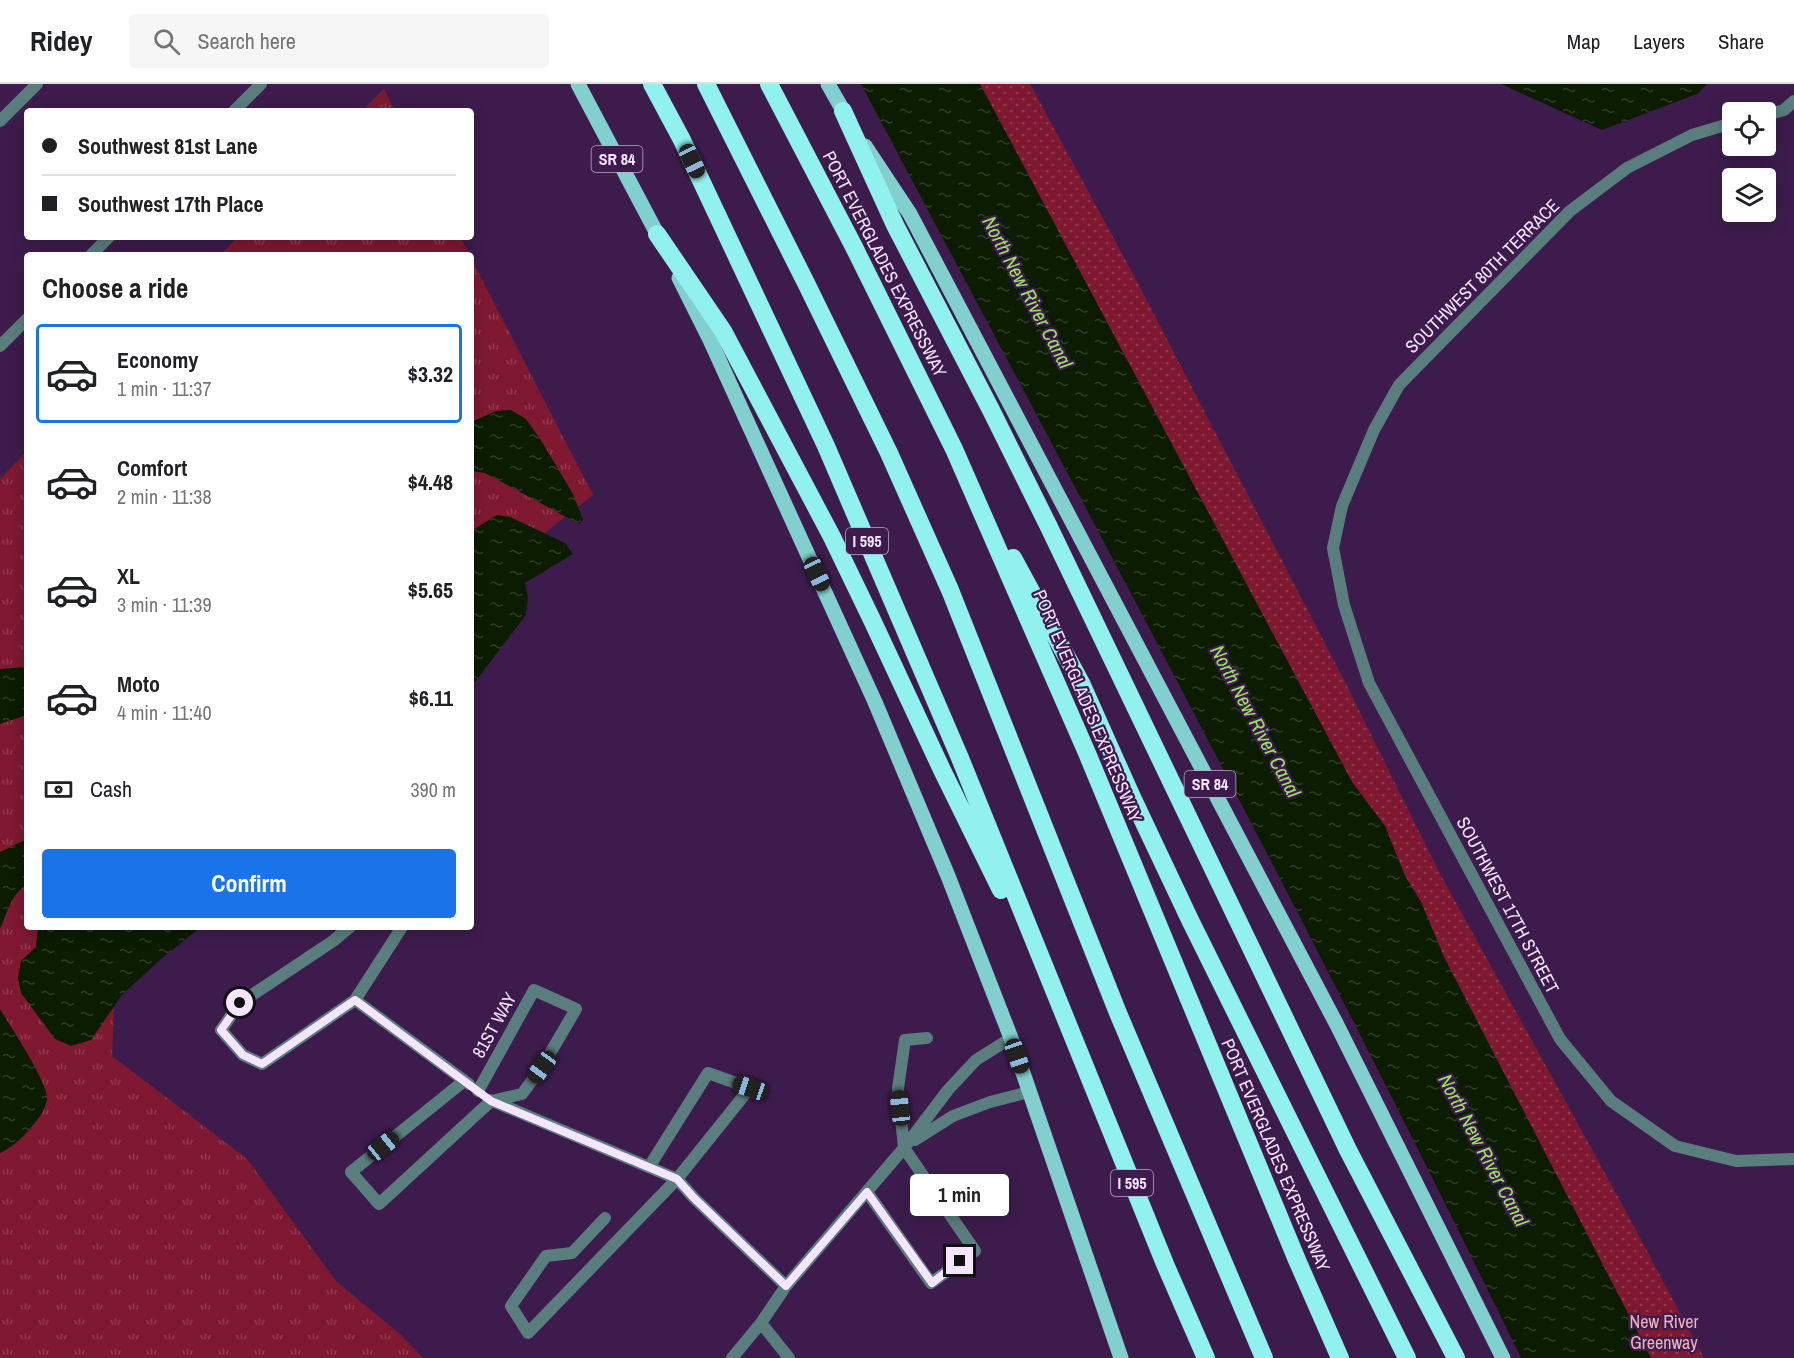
<!DOCTYPE html>
<meta charset="utf-8">
<style>
body{margin:0;font-family:"Archivo Narrow",sans-serif;background:#f6f6f6;color:#202124;height:100vh;display:flex;flex-direction:column;font-size:22px;white-space:nowrap}
*{box-sizing:border-box;margin:0}
p{font-size:20px;color:#757577}
.icon{flex:none;width:33px;height:33px;fill:none;stroke:currentColor;stroke-width:2;stroke-linecap:round;stroke-linejoin:round}
.map{position:relative;flex:1;overflow:hidden}
.drawer{position:absolute;left:24px;top:168px;width:450px;height:678px;display:flex;flex-direction:column;background:#fff;border-radius:6px;box-shadow:0 3px 15px #0003}
.drawer>*{flex:none}
.top-card{position:absolute;left:24px;top:24px;width:450px;height:132px;border-radius:6px;box-shadow:0 3px 15px #0003;display:grid;align-content:center;height:132px;padding:0 18px;background:#fff}
.fabs{position:absolute;left:1722px;top:18px;display:grid;gap:12px}
.fabs a{display:grid;place-items:center;width:54px;height:54px;border-radius:6px;background:#fff;box-shadow:0 3px 15px #0003;font-size:30px}
.end{position:absolute;width:27px;height:27px;margin:-14px;border:8px solid #f5e5fe;background:#111;box-shadow:0 0 0 3px #111}
.from{border-radius:50%}
.bubble{position:absolute;height:42px;border-radius:6px;background:#fff;box-shadow:0 3px 15px #0003;font-size:20px;font-weight:700;line-height:42px;text-align:center}
.car{position:absolute;width:18px;height:36px;margin:-18px -9px;border-radius:8px;box-shadow:0 0 4px 2px #0007;background:linear-gradient(#222 24%,#8ab4d8 0 40%,#222 0 76%,#8ab4d8 0 86%,#222 0)}
.top-card b{display:flex;align-items:center;gap:21px;height:57px;font-size:22px}
.top-card b+b{border-top:2px solid #e0e0e0}
.top-card i{width:15px;height:15px;background:#202124}
ul{padding:0;list-style:none}
li{display:flex;align-items:center;gap:18px;height:99px;margin:0 12px 9px;padding:0 6px;border:3px solid transparent;border-radius:6px}
li div{flex:1}
li b{display:block;font-size:22px}
li em{font-style:normal;font-weight:700}
li.on{border-color:#1a73e8}
li>.icon{width:54px;height:54px;stroke-width:1.5}
h2{padding:0 18px;font-size:27px;line-height:72px}
.pay{display:flex;align-items:center;gap:15px;height:66px;padding:0 18px;font-size:22px}
.pay p{margin-inline-start:auto}
.cta{display:flex;gap:12px;margin-top:auto;padding:12px 18px}
.cta a{flex:1;height:69px;border-radius:6px;background:#1a73e8;color:#fff;font-size:24px;font-weight:700;line-height:69px;text-align:center}
header{display:flex;align-items:center;gap:36px;box-sizing:border-box;height:84px;padding:0 30px;background:#fff;border-bottom:2px solid #e0e0e0}
header strong{font-size:28px}
nav{display:flex;gap:33px;margin-inline-start:auto;font-size:21px}
.search{width:420px;height:54px;background:#f6f6f6;display:flex;align-items:center;gap:15px;box-sizing:border-box;padding:0 21px;border-radius:6px;color:#757577;font-size:22px}
.map>svg:first-child{display:block}
.grass{fill:url(#grass-tufts)}
.park{fill:url(#park-dots)}
.water{fill:url(#water-ripples)}
.lines{fill:none;stroke-linecap:round;stroke-linejoin:round}
.minor{stroke:#5a7e7d;stroke-width:12}
.primary{stroke:#81d0ce;stroke-width:15}
.motorway{stroke:#90f1ee;stroke-width:18}
.route{stroke:#f5e5fe;stroke-width:8}
.labels{text-anchor:middle;dominant-baseline:central;stroke-width:4.5;stroke-linejoin:round;paint-order:stroke}
.shield{fill:#3d1c4d;stroke:#bea9c9;stroke-width:1.5}
.shield-label{font-size:16px;font-weight:bold;fill:#f5e5fe}
.street-label{font-size:18px;fill:#f5e5fe;stroke:#3d1c4d}
.park-label{font-size:18px;fill:#f1b4b9;stroke:#3d1c4d}
.water-label{font-size:20px;font-style:italic;fill:#9ce460;stroke:#3d1c4d}
</style>
<header>
<strong>Ridey</strong>
<div class="search"><svg class="icon" aria-label="search" viewBox="0 0 24 24"><circle cx="10" cy="10" r="6"/><path d="M15 15l6 6"/></svg>Search here</div>
<nav><a>Map</a><a>Layers</a><a>Share</a></nav>
</header>
<div class="map">
<svg width="1794" height="1274" viewBox="0 0 1794 1274">
<defs>
<pattern id="grass-tufts" width="24" height="20" patternUnits="userSpaceOnUse" patternTransform="scale(1.5)"><rect width="24" height="20" fill="#7e1931"/><path d="M3 7l-1-3M5 7V3M7 7l1-3M15 17l-1-3M17 17v-4M19 17l1-3" fill="none" stroke="#913a50"/></pattern>
<pattern id="park-dots" width="8" height="8" patternUnits="userSpaceOnUse" patternTransform="scale(1.5)"><rect width="8" height="8" fill="#7e1931"/><path d="M2 2h.1M6 6h.1" fill="none" stroke="#913a50" stroke-width="1.8" stroke-linecap="round"/></pattern>
<pattern id="water-ripples" width="26" height="14" patternUnits="userSpaceOnUse" patternTransform="scale(1.5)"><rect width="26" height="14" fill="#0b1c00"/><path d="M2 4q2-2 4 0t4 0M15 11q2-2 4 0t4 0" fill="none" stroke="#2f3d26"/></pattern>
</defs>
<rect width="100%" height="100%" fill="#3d1c4d"/>
<path class="grass" d="M384,5L395,27H362Z
M238,153H460L470,171H220Z
M471,174L593,411L511,475L471,522Z
M27,367V843H174L115,895L112,972L247,1075L336,1197L401,1251L423,1274H0V395Z"/>
<path class="park" d="M980,0H1030L1133,190L1344,596L1438,786L1617,1111L1704,1274H1651L1444,873L1421,818L1405,792L1385,742L1352,698Z"/>
<path class="water" d="M861,0H980L1352,698L1385,742L1405,792L1421,818L1444,873L1651,1274H1521C1312,844 1085,423 861,0Z
M1501,0H1707L1697,10L1602,46Z
M511,326L526,335L542,358L573,410L583,436L579,440L485,389L471,387V338L496,327Z
M497,431L510,433L565,459L573,470L525,499L528,513L526,531L471,603V447Z
M27,583V631L0,640V585Z
M27,755V801C11,809 7,830 0,845V768Z
M38,843H201L161,875L122,911L91,956L71,962L55,955L21,909L18,894L21,877L36,863Z
M0,925C9,940 49,1000 47,1015C45,1028 37,1036 29,1046C21,1055 11,1064 0,1069Z"/>
<g class="lines">
<path class="minor" d="M234,27L261,0
M1766,31L1784,26L1794,17
M0,37L37,0
M1732,39L1692,51L1627,84L1570,127L1399,301L1374,346L1342,422L1333,464L1344,521L1369,599L1560,955L1611,1017L1675,1062L1736,1077L1794,1075
M91,171L109,153
M0,262L27,235
M350,843L333,857L240,919L221,946L243,971L262,980L355,916L402,843
M355,916L469,1000
M464,997L351,1088L379,1120L491,1017L522,1010L542,983L576,925L534,906L478,1007
M490,1016L677,1095L694,1114L786,1202
M915,1056L953,1032L990,1018L1029,1008
M867,1108L931,1199L975,1167L904,1064L898,1004L905,956L927,954
M605,1134L572,1169L546,1172L511,1222L528,1249L677,1095L750,1004L708,989L649,1083
M761,1239L789,1274
M732,1274L761,1239L786,1202L904,1064L948,1006L976,976L1011,954"/>
<path class="primary" d="M578,0L662,159
M828,0L849,37
M865,62L910,130L1337,941L1503,1274
M679,194L710,256L875,618L948,792L1011,954L1121,1274"/>
<path class="motorway" d="M652,0L682,56L826,362L960,674L1165,1180L1206,1274
M706,0L807,201L889,369L950,506L1118,929L1264,1274
M769,0L854,163L954,365L1087,669L1297,1176L1340,1274
M843,27L895,141L991,326L1048,441L1348,1066L1456,1274
M657,150L723,247L832,453L873,538L942,686L1001,806
M1013,474L1081,599L1131,711L1190,836L1407,1274"/>
</g>
<g class="lines">
<path class="route" d="M240,919L221,946L243,971L262,980L355,916L491,1017L677,1095L694,1114L786,1202L867,1108L932,1199L960,1177"/>
</g>
<g class="labels">
<g class="shield">
<rect x="591.5" y="62" width="51" height="26" rx="4.5"/>
<rect x="846" y="444" width="42" height="26" rx="4.5"/>
<rect x="1184.5" y="687" width="51" height="26" rx="4.5"/>
<rect x="1111" y="1086" width="42" height="26" rx="4.5"/>
</g>
<g class="shield-label">
<text x="617" y="75">SR 84</text>
<text x="867" y="457">I 595</text>
<text x="1210" y="700">SR 84</text>
<text x="1132" y="1099">I 595</text>
</g>
<g class="street-label">
<text transform="translate(885 180) rotate(63)">PORT EVERGLADES EXPRESSWAY</text>
<text transform="translate(1482 192) rotate(-45)">SOUTHWEST 80TH TERRACE</text>
<text transform="translate(1088 622) rotate(67)">PORT EVERGLADES EXPRESSWAY</text>
<text transform="translate(1508 821) rotate(62)">SOUTHWEST 17TH STREET</text>
<text transform="translate(494 941) rotate(-61)">81ST WAY</text>
<text transform="translate(1276 1071) rotate(67)">PORT EVERGLADES EXPRESSWAY</text>
</g>
<g class="park-label">
<text x="1664" y="1237">New River<tspan x="1664" dy="21">Greenway</tspan></text>
</g>
<g class="water-label">
<text transform="translate(1028 208) rotate(62)">North New River Canal</text>
<text transform="translate(1256 637) rotate(62)">North New River Canal</text>
<text transform="translate(1484 1066) rotate(62)">North New River Canal</text>
</g>
</g>
</svg>
<div class="fabs">
<a><svg class="icon" aria-label="locate" viewBox="0 0 24 24"><circle cx="12" cy="12" r="6"/><path d="M12 2v4M12 18v4M2 12h4M18 12h4"/></svg></a>
<a><svg class="icon" aria-label="layers" viewBox="0 0 24 24"><path d="M12 4l9 5-9 5-9-5zM3 14l9 5 9-5"/></svg></a>
</div>
<i class="end from" style="left:240px;top:919px"></i>
<i class="end" style="left:960px;top:1177px"></i>
<div class="bubble" style="left:910px;top:1090px;width:99px">1 min</div>
<i class="car" style="left:692px;top:77px;rotate:155deg"></i>
<i class="car" style="left:817px;top:490px;rotate:155deg"></i>
<i class="car" style="left:1017px;top:972px;rotate:161deg"></i>
<i class="car" style="left:542px;top:983px;rotate:216deg"></i>
<i class="car" style="left:750px;top:1004px;rotate:289deg"></i>
<i class="car" style="left:900px;top:1024px;rotate:354deg"></i>
<i class="car" style="left:383px;top:1062px;rotate:51deg"></i>
<div class="top-card">
<b><i class="from"></i>Southwest 81st Lane</b>
<b><i></i>Southwest 17th Place</b>
</div>
<section class="drawer">
<h2>Choose a ride</h2>
<ul>
<li class="on"><svg class="icon" aria-label="car" viewBox="0 0 24 24"><path d="M5 17H2v-5l4-1 3-4h7l3 4 3 1v5h-3M9 17h6M6 11h13"/><circle cx="7" cy="17" r="2"/><circle cx="17" cy="17" r="2"/></svg><div><b>Economy</b><p>1 min · 11:37</p></div><em>$3.32</em></li>
<li><svg class="icon" aria-label="car" viewBox="0 0 24 24"><path d="M5 17H2v-5l4-1 3-4h7l3 4 3 1v5h-3M9 17h6M6 11h13"/><circle cx="7" cy="17" r="2"/><circle cx="17" cy="17" r="2"/></svg><div><b>Comfort</b><p>2 min · 11:38</p></div><em>$4.48</em></li>
<li><svg class="icon" aria-label="car" viewBox="0 0 24 24"><path d="M5 17H2v-5l4-1 3-4h7l3 4 3 1v5h-3M9 17h6M6 11h13"/><circle cx="7" cy="17" r="2"/><circle cx="17" cy="17" r="2"/></svg><div><b>XL</b><p>3 min · 11:39</p></div><em>$5.65</em></li>
<li><svg class="icon" aria-label="car" viewBox="0 0 24 24"><path d="M5 17H2v-5l4-1 3-4h7l3 4 3 1v5h-3M9 17h6M6 11h13"/><circle cx="7" cy="17" r="2"/><circle cx="17" cy="17" r="2"/></svg><div><b>Moto</b><p>4 min · 11:40</p></div><em>$6.11</em></li>
</ul>
<div class="pay"><svg class="icon" aria-label="cash" viewBox="0 0 24 24"><path d="M3 7h18v10H3z"/><circle cx="12" cy="12" r="2"/></svg>Cash<p>390 m</p></div>
<div class="cta"><a>Confirm</a></div>
</section>
</div>
